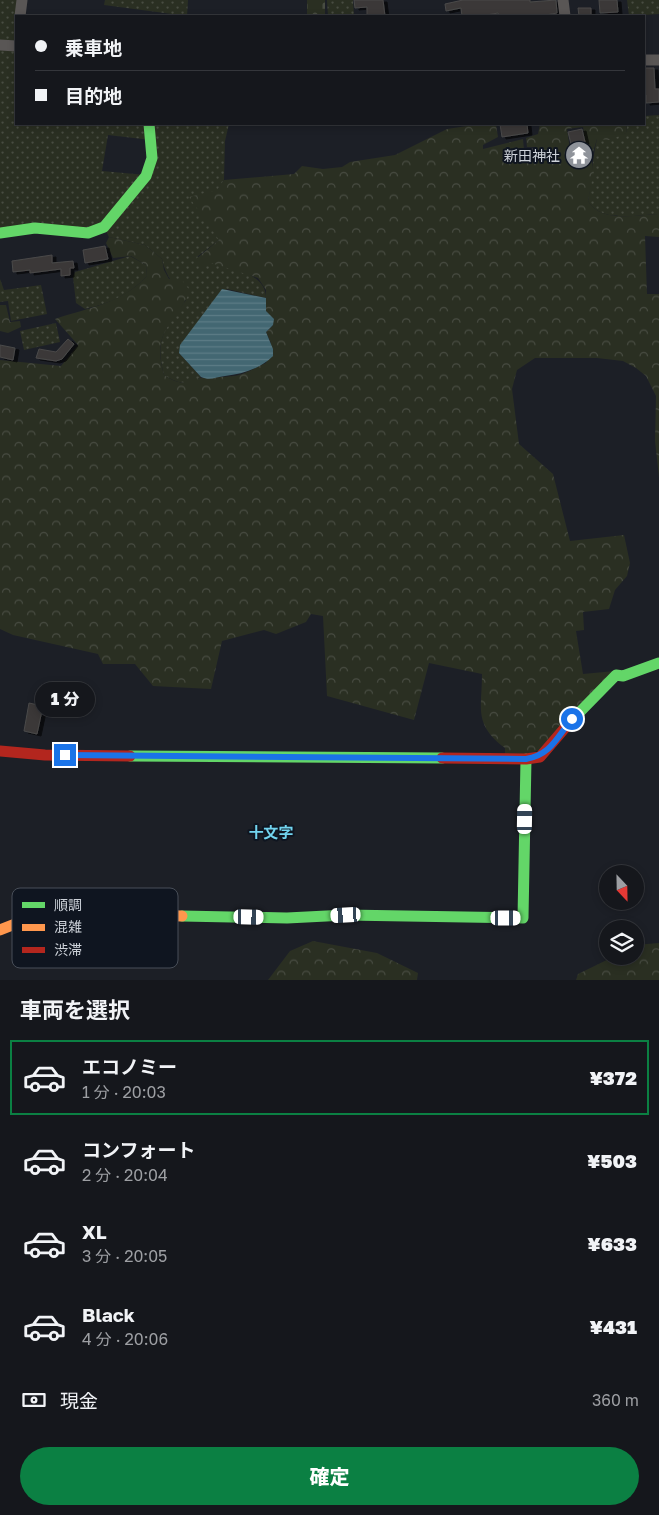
<!DOCTYPE html>
<html lang="ja">
<meta charset="utf-8">
<style>
body{margin:0;font-family:"Golos Text","Noto Sans JP",sans-serif;background:#222429;color:#f1f3f6;height:100vh;display:flex;flex-direction:column;font-size:19px;white-space:nowrap}
*{box-sizing:border-box;margin:0}
p{font-size:16px;color:#9d9fa3}
.icon{flex:none;width:28px;height:28px;fill:none;stroke:currentColor;stroke-width:2;stroke-linecap:round;stroke-linejoin:round}
.map{position:relative;height:980px;overflow:hidden}
.side{display:flex;flex-direction:column;background:#15171c;flex:1}
.side>*{flex:none}
.guide{position:absolute;left:15px;top:15px;width:630px;height:110px;border-radius:0px;box-shadow:0 2px 8px #0003,0 0 0 1px #34363b;display:grid;align-content:center;height:110px;padding:0 20px;background:#15171c}
.needle{width:32px;rotate:158deg}
.buttons{position:absolute;left:599px;top:865px;display:grid;gap:10px}
.buttons a{display:grid;place-items:center;width:45px;height:45px;border-radius:50%;background:#15171c;box-shadow:0 2px 8px #0003,0 0 0 1px #34363b;font-size:25px}
.end{position:absolute;width:22px;height:22px;margin:-11px;border:6px solid #1a73e8;background:#fff;box-shadow:0 0 0 2px #fff}
.from{border-radius:50%}
.bubble{position:absolute;height:35px;border-radius:18px;background:#15171c;box-shadow:0 2px 8px #0003,0 0 0 1px #34363b;font-size:16px;font-weight:800;line-height:35px;text-align:center}
.car{position:absolute;width:15px;height:30px;margin:-15px -8px;border-radius:6px;box-shadow:0 0 4px 1px #0007;background:linear-gradient(#fff 24%,#345 0 40%,#fff 0 76%,#345 0 86%,#fff 0)}
.guide b{display:flex;align-items:center;gap:18px;height:48px;font-size:19px}
.guide b+b{border-top:1px solid #34363b}
.guide i{width:12px;height:12px;background:#f1f3f6}
ul{padding:0;list-style:none}
li{display:flex;align-items:center;gap:15px;height:75px;margin:0 10px 8px;padding:0 10px;border:2px solid transparent;border-radius:0px}
li div{flex:1}
li b{display:block;font-size:19px}
li em{font-style:normal;font-weight:800}
li.selected{border-color:#0b8043}
li>.icon{width:45px;height:45px;stroke-width:1.5}
h2{padding:0 20px;font-size:22px;line-height:60px}
.pay{display:flex;align-items:center;gap:12px;height:55px;padding:0 20px;font-size:19px}
.pay p{margin-inline-start:auto}
.primary-button{display:flex;gap:10px;margin-top:auto;padding:10px 20px}
.primary-button a{flex:1;height:58px;border-radius:30px;background:#0b8043;color:#fff;font-size:20px;font-weight:800;line-height:58px;text-align:center}
.map>svg:first-child{display:block}
.grass{fill:url(#grass-dots);fill-rule:evenodd}
.forest{fill:url(#forest-crowns)}
.cemetery{fill:url(#cemetery-stones)}
.water{fill:url(#water-rules)}
.building{fill:#3b3938;stroke:#4a4949;filter:url(#shadow)}
.lines{fill:none;stroke-linecap:round;stroke-linejoin:round}
.street{stroke:#595655;stroke-width:11}
.fast{stroke:#63d668;stroke-width:11}
.slow{stroke:#ff974d;stroke-width:11}
.jam{stroke:#b3261e;stroke-width:11}
.route{stroke:#1a73e8;stroke-width:6}
.labels{text-anchor:middle;dominant-baseline:central;stroke-width:4;stroke-linejoin:round;paint-order:stroke}
.poi-label{font-size:14px;fill:#cdd2d9;stroke:#0f1520;text-anchor:end}
.neighbourhood-label{font-size:15px;font-weight:bold;fill:#72d4ef;stroke:#0f1520}
.key{fill:#0f1520;stroke:#484e58;stroke-width:1}
.key-label{font-size:14px;fill:#cdd2d9}
</style>
<div class="map">
<svg width="659" height="980" viewBox="0 0 659 980">
<defs>
<pattern id="grass-dots" width="8" height="8" patternUnits="userSpaceOnUse" patternTransform="scale(1.25)"><rect width="8" height="8" fill="#2a2f22"/><path d="M2 2h.1M6 6h.1" fill="none" stroke="#484c42" stroke-width="1.8" stroke-linecap="round"/></pattern>
<pattern id="forest-crowns" width="20" height="18" patternUnits="userSpaceOnUse" patternTransform="scale(1.25)"><rect width="20" height="18" fill="#2a2f22"/><path d="M2 6a3 3 0 1 1 6 0M12 15a3 3 0 1 1 6 0" fill="none" stroke="#484c42"/></pattern>
<pattern id="cemetery-stones" width="16" height="16" patternUnits="userSpaceOnUse" patternTransform="scale(1.25)"><rect width="16" height="16" fill="#2a2f22"/><path d="M2 7V4a2 2 0 0 1 4 0v3zM10 15v-3a2 2 0 0 1 4 0v3z" fill="#484c42"/></pattern>
<pattern id="water-rules" width="6" height="5" patternUnits="userSpaceOnUse" patternTransform="scale(1.25)"><rect width="6" height="5" fill="#436772"/><path d="M0 2.5h6" fill="none" stroke="#5d7c86"/></pattern>
<filter id="shadow"><feDropShadow dx="4" dy="2" stdDeviation="0" flood-color="#0009"/></filter>
</defs>
<rect width="100%" height="100%" fill="#1c1f26"/>
<path class="grass" d="M0,0H22L16,16V41L0,40Z
M105,0H188L187,16L104,5Z
M327,0H353L354,16H328Z
M627,0H659V14L629,16Z
M0,49L16,50V124H229L225,141L224,180L218,190L219,240L197,257C219,267 266,269 266,298L227,289L179,353L201,377C188,387 177,383 164,375C154,338 166,327 186,300C175,286 165,276 162,259L145,245L109,237L104,227L0,233ZM108,135L151,140L146,175L102,171Z
M659,115V214C636,215 601,223 588,201C592,180 592,159 597,139L626,133L627,124H644V116Z
M130,256L146,265L147,276C129,295 111,303 85,309L76,303L73,277L75,272Z
M0,279L4,290L41,285L47,314L11,321L8,301L0,302Z
M56,323L60,342L24,350L20,331Z"/>
<path class="forest" d="M480,124H496L498,137L483,145V149L523,139L525,161L535,160L534,147H527L526,138L538,134L540,124H627L626,133L610,140L597,139L591,159H588L583,127L567,129L572,163L592,160L593,175L588,201C601,223 636,215 659,214V237L645,236L647,294H659V477L655,441L656,396L646,376L636,368L623,361L597,358H535L517,370L512,389L519,444L553,474L570,541L624,535L630,563L627,576L615,590L609,609L583,612L584,630L576,631L583,674L615,671L550,748L505,759V748C473,724 482,708 482,674L429,663L414,720L327,696L323,616L311,614L306,622L276,634L264,630L222,641L211,689L153,686L135,664H103L98,654L13,635L0,629V360L61,366L78,345L55,319C90,307 121,304 147,276L146,265L131,256L113,258L106,243L109,237L145,245L162,259L164,270L169,279L182,280L190,291C175,326 151,329 164,375C180,385 184,384 200,378C202,378 228,377 233,376C244,375 256,367 266,363L271,343L266,332L273,325L266,311V290L258,278L211,263L202,267L197,262V258L219,240L189,197L217,190L224,180L294,174L302,166L323,169L342,167L350,162L395,155L447,129Z
M0,305H6L10,322L20,321L21,327L8,333L0,331Z
M313,941L377,953L418,973L417,980H268L290,951Z
M659,943V980H576L578,974L615,956H635V945Z"/>
<path class="cemetery" d="M307,0H325V16H307Z"/>
<path class="water" d="M222,289L266,298V311L274,319L273,325L266,332L273,349V356C260,369 242,374 225,376C216,377 210,381 201,377L179,353L180,345Z"/>
<path class="building" d="M354,0H383L385,16H367V7L355,8Z
M463,0H530V2L556,0L557,13L541,16H499L498,13L481,16H462L461,8L446,11L445,4Z
M599,0H617L618,12L600,13Z
M578,8H591V16H579Z
M645,68H654L655,89H659V102L646,103V95H644Z
M500,124H527L528,133L502,137Z
M582,129L585,142H581L584,158L575,160L568,132Z
M533,149L534,159L526,160L525,150Z
M105,246L108,259L85,263L83,250Z
M52,255V263L73,261L74,268H70V275L61,276V269L30,273V270L13,272L12,261Z
M68,339L74,344L62,359L56,361L36,358L39,349L56,352Z
M0,345L15,348L13,360L0,357Z
M29,703L43,706L37,734L24,731Z"/>
<g class="lines">
<path class="street" d="M563,0L565,16
M20,16L22,0
M0,45L16,46
M644,60H659"/>
<path class="fast" d="M0,233L35,228L88,233L104,227L146,176L152,158L149,124
M570,722L616,675L623,676L659,663
M130,756L442,758
M182,916L287,918L346,915L523,918L526,759"/>
<path class="slow" d="M0,930L43,913L182,916"/>
<path class="jam" d="M0,751L45,755L130,756
M442,758L526,759L540,757L570,722"/>
</g>
<g class="lines">
<path class="route" d="M65,755L526,759C551,755 557,737 572,719"/>
</g>
<defs>
<g id="temple-disc" transform="scale(1.4375)"><circle r="9.5" fill="#8f939a" stroke="#0f1520"/><path d="M0-6L5-2H3V0L6.5 2.5H4V6H1.5V3h-3V6H-4V2.5H-6.5L-3 0V-2H-5Z" fill="#fff"/></g>
</defs>
<g fill-rule="evenodd">
<use href="#temple-disc" x="579" y="155"/>
</g>
<g class="labels">
<g class="poi-label">
<text x="560" y="155">新田神社</text>
</g>
<g class="neighbourhood-label">
<text x="271" y="832">十文字</text>
</g>
</g>
<rect x="12" y="888" width="166" height="80" rx="8" class="key"/>
<rect x="22" y="902" width="23" height="6" fill="#63d668"/>
<rect x="22" y="924" width="23" height="7" fill="#ff974d"/>
<rect x="22" y="947" width="23" height="6" fill="#b3261e"/>
<g class="key-label">
<text x="54" y="910">順調</text>
<text x="54" y="932">混雑</text>
<text x="54" y="955">渋滞</text>
</g>
</svg>
<div class="buttons">
<a><svg class="needle" viewBox="-14 -14 28 28"><path d="M0-13l5 13h-10z" fill="#e53935"/><path d="M0 13l5-13h-10z" fill="#9d9fa3"/></svg></a>
<a><svg class="icon" aria-label="layers" viewBox="0 0 24 24"><path d="M12 4l9 5-9 5-9-5zM3 14l9 5 9-5"/></svg></a>
</div>
<i class="end from" style="left:572px;top:719px"></i>
<i class="end" style="left:65px;top:755px"></i>
<div class="bubble" style="left:35px;top:682px;width:60px">1 分</div>
<i class="car" style="left:525px;top:819px;rotate:1deg"></i>
<i class="car" style="left:346px;top:915px;rotate:267deg"></i>
<i class="car" style="left:249px;top:917px;rotate:91deg"></i>
<i class="car" style="left:506px;top:918px;rotate:90deg"></i>
<div class="guide">
<b><i class="from"></i>乗車地</b>
<b><i></i>目的地</b>
</div>
</div>
<section class="side">
<h2>車両を選択</h2>
<ul>
<li class="selected"><svg class="icon" aria-label="car" viewBox="0 0 24 24"><path d="M5 17H2v-5l4-1 3-4h7l3 4 3 1v5h-3M9 17h6M6 11h13"/><circle cx="7" cy="17" r="2"/><circle cx="17" cy="17" r="2"/></svg><div><b>エコノミー</b><p>1 分 · 20:03</p></div><em>¥372</em></li>
<li><svg class="icon" aria-label="car" viewBox="0 0 24 24"><path d="M5 17H2v-5l4-1 3-4h7l3 4 3 1v5h-3M9 17h6M6 11h13"/><circle cx="7" cy="17" r="2"/><circle cx="17" cy="17" r="2"/></svg><div><b>コンフォート</b><p>2 分 · 20:04</p></div><em>¥503</em></li>
<li><svg class="icon" aria-label="car" viewBox="0 0 24 24"><path d="M5 17H2v-5l4-1 3-4h7l3 4 3 1v5h-3M9 17h6M6 11h13"/><circle cx="7" cy="17" r="2"/><circle cx="17" cy="17" r="2"/></svg><div><b>XL</b><p>3 分 · 20:05</p></div><em>¥633</em></li>
<li><svg class="icon" aria-label="car" viewBox="0 0 24 24"><path d="M5 17H2v-5l4-1 3-4h7l3 4 3 1v5h-3M9 17h6M6 11h13"/><circle cx="7" cy="17" r="2"/><circle cx="17" cy="17" r="2"/></svg><div><b>Black</b><p>4 分 · 20:06</p></div><em>¥431</em></li>
</ul>
<div class="pay"><svg class="icon" aria-label="cash" viewBox="0 0 24 24"><path d="M3 7h18v10H3z"/><circle cx="12" cy="12" r="2"/></svg>現金<p>360 m</p></div>
<div class="primary-button"><a>確定</a></div>
</section>
